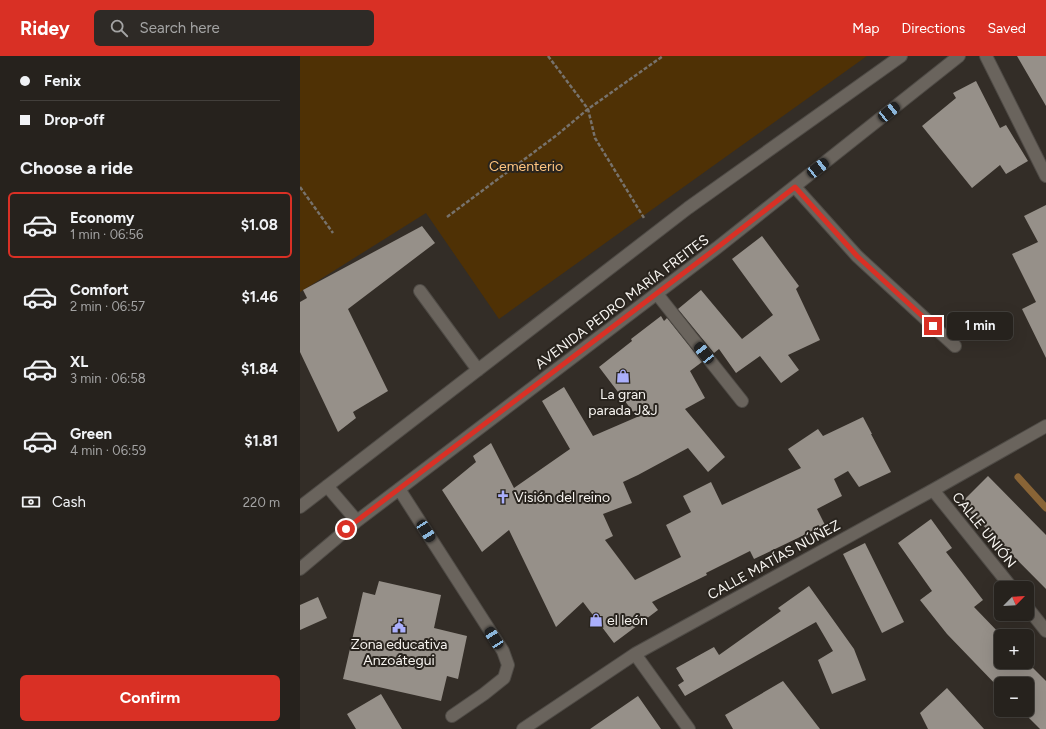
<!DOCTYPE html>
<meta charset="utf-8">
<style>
body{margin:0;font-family:Figtree,sans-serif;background:#2e2a26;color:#f1f3f6;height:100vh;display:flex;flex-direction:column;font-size:15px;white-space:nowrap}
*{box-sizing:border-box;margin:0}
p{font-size:13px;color:#a4a4a4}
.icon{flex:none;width:22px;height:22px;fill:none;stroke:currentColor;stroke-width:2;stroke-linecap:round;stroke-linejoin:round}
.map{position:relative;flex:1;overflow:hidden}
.details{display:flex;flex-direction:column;background:#26221d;width:300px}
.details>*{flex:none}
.hud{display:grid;align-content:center;height:88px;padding:0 20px;background:#26221d}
.needle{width:26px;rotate:66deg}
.buttons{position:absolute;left:694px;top:525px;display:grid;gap:8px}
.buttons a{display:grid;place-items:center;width:40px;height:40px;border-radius:6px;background:#26221d;box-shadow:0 4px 16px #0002,0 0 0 1px #423f3b;font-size:20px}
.end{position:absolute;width:18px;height:18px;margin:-9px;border:5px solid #d93025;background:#fff;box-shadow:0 0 0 2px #fff}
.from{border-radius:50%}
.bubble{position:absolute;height:28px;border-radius:6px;background:#26221d;box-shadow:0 4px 16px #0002,0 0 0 1px #423f3b;font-size:13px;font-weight:700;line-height:28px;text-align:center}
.car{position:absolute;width:12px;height:24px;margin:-12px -6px;border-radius:5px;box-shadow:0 0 3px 1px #0007;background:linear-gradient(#222 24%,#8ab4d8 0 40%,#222 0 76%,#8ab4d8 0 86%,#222 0)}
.hud b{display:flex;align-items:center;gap:14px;height:38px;font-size:15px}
.hud b+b{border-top:1px solid #423f3b}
.hud i{width:10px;height:10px;background:#f1f3f6}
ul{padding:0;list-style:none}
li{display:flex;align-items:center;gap:12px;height:66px;margin:0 8px 6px;padding:0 12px;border:2px solid transparent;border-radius:6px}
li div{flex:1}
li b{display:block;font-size:15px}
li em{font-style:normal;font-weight:700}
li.on{border-color:#d93025}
li>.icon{width:36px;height:36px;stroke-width:1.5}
h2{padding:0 20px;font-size:18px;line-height:48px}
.pay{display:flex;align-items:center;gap:10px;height:44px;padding:0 20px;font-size:15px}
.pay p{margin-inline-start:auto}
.button{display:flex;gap:8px;margin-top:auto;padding:8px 20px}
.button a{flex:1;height:46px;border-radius:6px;background:#d93025;color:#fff;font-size:16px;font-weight:700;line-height:46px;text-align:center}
header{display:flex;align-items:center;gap:24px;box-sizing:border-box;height:56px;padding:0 20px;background:#d93025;color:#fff}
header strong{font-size:19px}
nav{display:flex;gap:22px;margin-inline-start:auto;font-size:14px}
.search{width:280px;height:36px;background:#2e2a26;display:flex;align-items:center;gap:10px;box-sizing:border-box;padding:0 14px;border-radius:6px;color:#a4a4a4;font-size:15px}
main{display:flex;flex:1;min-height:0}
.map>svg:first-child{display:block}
.green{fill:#4f3105}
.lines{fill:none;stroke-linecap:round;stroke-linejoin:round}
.stream{stroke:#896436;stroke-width:7}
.building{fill:#969089}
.minor-casing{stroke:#4f4b46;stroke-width:14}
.path{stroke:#77726c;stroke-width:2.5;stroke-dasharray:4 2;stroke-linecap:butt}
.minor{stroke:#6a645d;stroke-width:12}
.route{stroke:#d93025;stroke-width:5}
.labels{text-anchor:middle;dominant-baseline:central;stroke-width:4;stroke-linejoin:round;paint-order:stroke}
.park-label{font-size:14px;fill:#ffc580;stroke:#29241e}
.street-label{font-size:14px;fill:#f7f4f0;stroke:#29241e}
.poi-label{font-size:14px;fill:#f7f4f0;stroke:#29241e}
</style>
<header>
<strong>Ridey</strong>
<div class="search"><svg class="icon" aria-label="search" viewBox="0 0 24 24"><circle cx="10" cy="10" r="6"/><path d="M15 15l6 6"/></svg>Search here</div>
<nav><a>Map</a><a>Directions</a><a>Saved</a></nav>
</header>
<main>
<section class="details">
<div class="hud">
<b><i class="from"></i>Fenix</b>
<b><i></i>Drop-off</b>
</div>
<h2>Choose a ride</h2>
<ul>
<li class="on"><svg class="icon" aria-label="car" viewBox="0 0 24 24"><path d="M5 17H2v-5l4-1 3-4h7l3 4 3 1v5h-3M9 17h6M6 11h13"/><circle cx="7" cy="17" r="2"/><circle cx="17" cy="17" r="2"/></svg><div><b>Economy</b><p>1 min · 06:56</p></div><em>$1.08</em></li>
<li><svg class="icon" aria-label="car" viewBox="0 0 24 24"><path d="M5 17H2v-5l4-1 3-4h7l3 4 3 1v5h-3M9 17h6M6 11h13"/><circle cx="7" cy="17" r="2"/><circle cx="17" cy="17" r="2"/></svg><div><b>Comfort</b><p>2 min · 06:57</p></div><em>$1.46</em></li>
<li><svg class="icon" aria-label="car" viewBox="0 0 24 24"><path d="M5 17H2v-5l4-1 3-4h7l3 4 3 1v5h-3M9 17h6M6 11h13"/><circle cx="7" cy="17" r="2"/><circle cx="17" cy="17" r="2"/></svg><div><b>XL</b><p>3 min · 06:58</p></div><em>$1.84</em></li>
<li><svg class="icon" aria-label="car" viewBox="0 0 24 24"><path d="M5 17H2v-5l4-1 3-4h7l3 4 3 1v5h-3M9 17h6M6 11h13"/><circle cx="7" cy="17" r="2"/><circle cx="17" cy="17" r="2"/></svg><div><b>Green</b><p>4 min · 06:59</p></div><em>$1.81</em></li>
</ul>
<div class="pay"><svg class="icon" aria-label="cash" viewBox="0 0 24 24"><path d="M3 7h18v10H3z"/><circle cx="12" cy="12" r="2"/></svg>Cash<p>220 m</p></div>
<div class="button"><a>Confirm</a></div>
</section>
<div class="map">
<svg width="746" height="673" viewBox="0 0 746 673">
<rect width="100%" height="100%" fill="#332d27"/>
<path class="green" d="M0,0H567L199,263L126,157L0,236Z"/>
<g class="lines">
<path class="stream" d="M718,421L746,452"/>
</g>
<path class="building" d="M717,0H746V50Z
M676,25L700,72L706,69L728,105L706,118L700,109L672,132L622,70L656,42L653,37Z
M746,149V302L722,253L736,246L712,198L738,186L724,160Z
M122,170L135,187L48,253L88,335L53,356L56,362L38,376L0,296V246L7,242L3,234Z
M462,180L499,230L496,233L520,284L488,299L499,314L481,327L460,300L436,317L419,293L414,297L378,253L401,234L442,283L473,259L432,203Z
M361,260L364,265L367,262L402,306L390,315L405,342L385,353L425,401L408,416L388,392L338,419L323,426L332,447L303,458L313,480L305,484L335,524L381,501L366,469L391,456L383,440L411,426L422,449L501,412L488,393L518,373L523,380L563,361L572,378H571L591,416L559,431L548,415L534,423L542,440L517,453L525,469L454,503L450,495L406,517L407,519L352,546L358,554L314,587L283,546L256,571L209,474L182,496L142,434L176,406L173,400L191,387L214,432L270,393L242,345L264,331L293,380L337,361L299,311L332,285L331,283Z
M688,420L746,479V533L661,447Z
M631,463L652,492L646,496L683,544L674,551L702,580H701V606H727L746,625V673H740L721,654H727V628H701V634L647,578L620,544L632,535L598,487Z
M565,487L604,566L582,577L543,498Z
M79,525L141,539L134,572L167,580L158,623L147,620L141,645L43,623L63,536L75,539Z
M509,530L554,593L566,624L532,638L518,604L533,595L516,566L385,640L378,629L384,625L376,612L414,591L419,599L481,555L478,552Z
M18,541L27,562L0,574V549Z
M483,625L520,673H433L425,659Z
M647,632L684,673H628L620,657Z
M81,638L102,673H56L47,658Z
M338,640L361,673H290Z"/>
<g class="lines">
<g class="minor-casing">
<path id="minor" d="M686,0L746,120
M495,131L557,200L655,290
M120,235L178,314
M357,238L442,345
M27,430L57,465
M99,433L203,595L208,609L204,622L184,638L152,660
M633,434L712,532
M0,451L388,152L601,0
M0,513L57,465L418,191L659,0
M727,551L746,575
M335,598L389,673
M223,673L335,598L633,434L746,370"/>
</g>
<path class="path" d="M248,0L288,53L295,82L344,162
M0,131L33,177
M147,161L257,79L288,53L363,0"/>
<use href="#minor" class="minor"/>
</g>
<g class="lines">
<path class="route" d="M46,473L418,191L495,131L557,200L633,270"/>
</g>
<defs>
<g id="shop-bare" transform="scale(1.08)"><path d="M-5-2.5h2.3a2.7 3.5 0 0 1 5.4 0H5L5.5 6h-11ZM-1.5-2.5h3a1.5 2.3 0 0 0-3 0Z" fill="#aaaffb" stroke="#29241e" stroke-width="2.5" paint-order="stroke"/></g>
<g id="church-bare" transform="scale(1.08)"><path d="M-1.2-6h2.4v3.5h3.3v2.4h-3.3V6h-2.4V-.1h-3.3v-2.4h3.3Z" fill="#aaaffb" stroke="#29241e" stroke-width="2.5" paint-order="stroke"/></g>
<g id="civic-bare" transform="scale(1.08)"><path d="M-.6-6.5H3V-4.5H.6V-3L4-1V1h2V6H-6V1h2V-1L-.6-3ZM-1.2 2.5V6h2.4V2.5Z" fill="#aaaffb" stroke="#29241e" stroke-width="2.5" paint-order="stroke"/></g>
</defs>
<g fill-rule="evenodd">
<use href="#shop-bare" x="323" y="320"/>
<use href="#church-bare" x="203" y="441"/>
<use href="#shop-bare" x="296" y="564"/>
<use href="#civic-bare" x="99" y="570"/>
</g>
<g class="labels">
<g class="park-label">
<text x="226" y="110">Cementerio</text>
</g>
<g class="street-label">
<text transform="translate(322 246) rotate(-37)">AVENIDA PEDRO MARÍA FREITES</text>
<text transform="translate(684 474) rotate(51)">CALLE UNIÓN</text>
<text transform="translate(474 504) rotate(-29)">CALLE MATÍAS NÚÑEZ</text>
</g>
<g class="poi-label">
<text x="323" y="338">La gran<tspan x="323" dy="16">parada J&amp;J</tspan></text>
<text x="214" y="441" text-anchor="start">Visión del reino</text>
<text x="307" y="564" text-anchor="start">el león</text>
<text x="99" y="588">Zona educativa<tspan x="99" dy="16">Anzoátegui</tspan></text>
</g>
</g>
</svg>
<div class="buttons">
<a><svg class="needle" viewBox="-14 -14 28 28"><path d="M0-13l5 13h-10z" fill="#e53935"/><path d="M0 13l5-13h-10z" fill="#a4a4a4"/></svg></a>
<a>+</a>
<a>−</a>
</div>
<i class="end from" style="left:46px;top:473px"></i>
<i class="end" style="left:633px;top:270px"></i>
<div class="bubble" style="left:647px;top:256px;width:66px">1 min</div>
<i class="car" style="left:589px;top:56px;rotate:51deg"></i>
<i class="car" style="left:518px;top:112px;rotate:52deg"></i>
<i class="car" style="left:404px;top:297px;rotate:322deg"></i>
<i class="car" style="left:126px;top:475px;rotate:147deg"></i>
<i class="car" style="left:194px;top:582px;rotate:327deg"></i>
</div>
</main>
